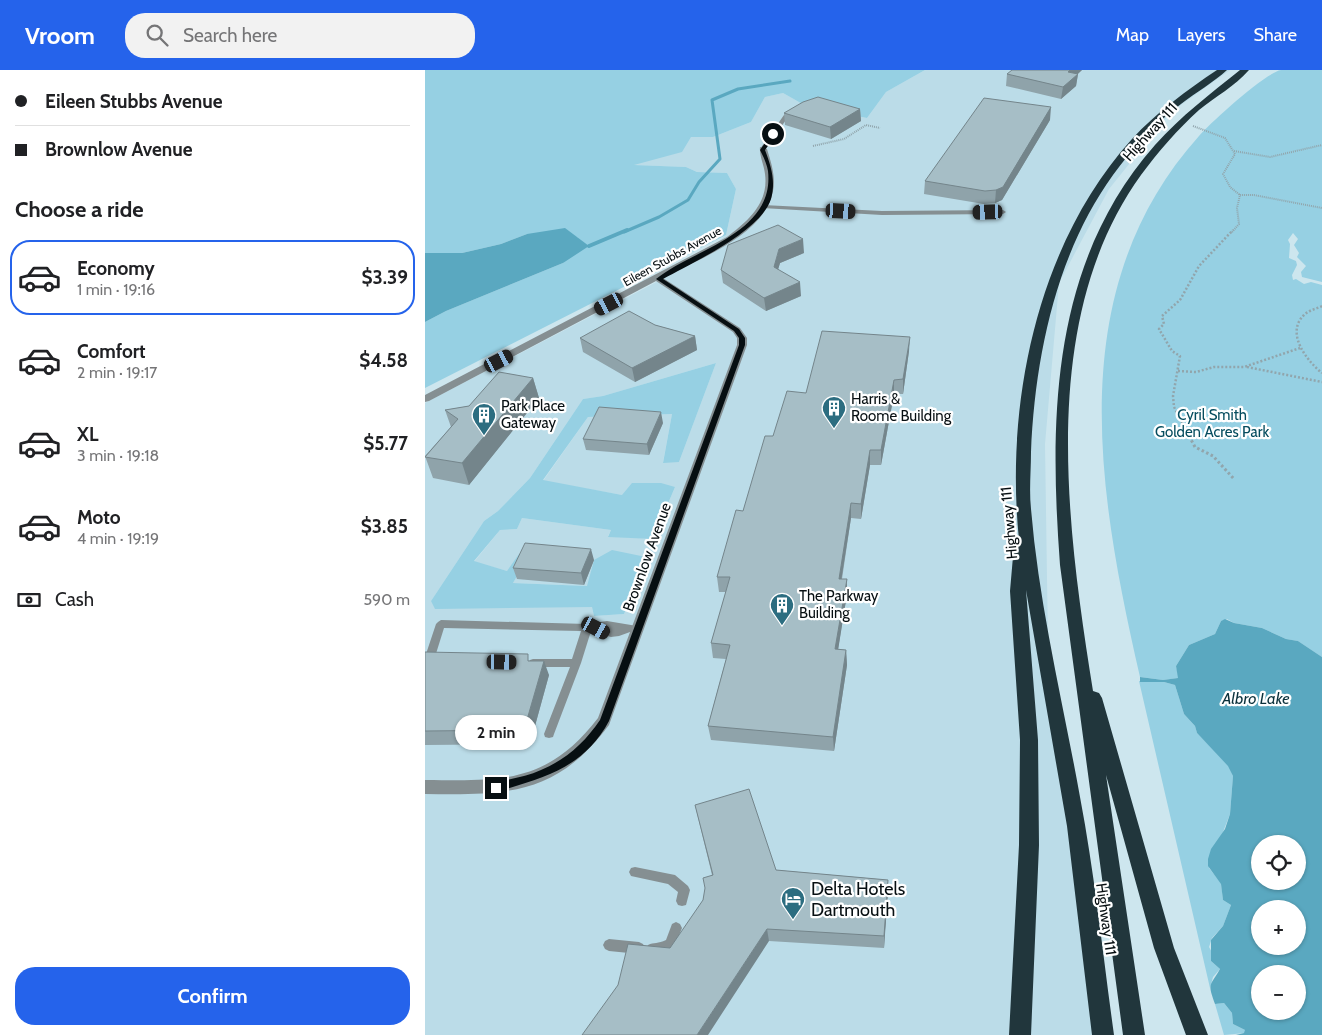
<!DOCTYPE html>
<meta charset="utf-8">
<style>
body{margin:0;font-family:Cabin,sans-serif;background:#f2f2f2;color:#202124;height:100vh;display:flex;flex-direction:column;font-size:19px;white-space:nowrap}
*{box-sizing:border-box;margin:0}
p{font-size:16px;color:#757577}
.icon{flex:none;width:28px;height:28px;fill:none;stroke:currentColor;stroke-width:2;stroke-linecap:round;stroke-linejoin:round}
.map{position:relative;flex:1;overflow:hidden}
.side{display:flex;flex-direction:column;background:#fff;width:425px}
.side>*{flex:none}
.banner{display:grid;align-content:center;height:110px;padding:0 15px;background:#fff}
.tools{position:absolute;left:826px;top:765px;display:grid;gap:10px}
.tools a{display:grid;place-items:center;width:55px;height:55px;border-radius:50%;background:#fff;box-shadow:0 1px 4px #0004;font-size:25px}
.end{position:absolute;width:22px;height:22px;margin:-11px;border:6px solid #070f12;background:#fff;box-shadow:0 0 0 2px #fff}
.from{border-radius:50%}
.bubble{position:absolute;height:35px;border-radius:18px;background:#fff;box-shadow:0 1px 4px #0004;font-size:16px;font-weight:800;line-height:35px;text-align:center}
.car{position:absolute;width:15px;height:30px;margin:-15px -8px;border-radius:6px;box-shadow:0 0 4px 1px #0007;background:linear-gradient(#222 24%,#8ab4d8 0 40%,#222 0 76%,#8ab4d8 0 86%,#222 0)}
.banner b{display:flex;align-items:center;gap:18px;height:48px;font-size:19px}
.banner b+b{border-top:1px solid #e0e0e0}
.banner i{width:12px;height:12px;background:#202124}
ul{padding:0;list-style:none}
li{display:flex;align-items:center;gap:15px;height:75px;margin:0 10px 8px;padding:0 5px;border:2px solid transparent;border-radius:20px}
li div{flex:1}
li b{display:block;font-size:19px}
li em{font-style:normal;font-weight:800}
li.selected{border-color:#2563eb}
li>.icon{width:45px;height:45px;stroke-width:1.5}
h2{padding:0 15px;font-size:22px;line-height:60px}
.pay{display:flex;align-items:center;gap:12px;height:55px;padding:0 15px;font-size:19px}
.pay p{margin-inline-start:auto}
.cta{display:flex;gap:10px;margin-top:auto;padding:10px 15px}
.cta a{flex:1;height:58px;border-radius:20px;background:#2563eb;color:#fff;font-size:20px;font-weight:800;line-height:58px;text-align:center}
header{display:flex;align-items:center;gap:30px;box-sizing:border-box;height:70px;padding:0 25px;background:#2563eb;color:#fff}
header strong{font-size:24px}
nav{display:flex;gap:28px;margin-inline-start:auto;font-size:18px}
.search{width:350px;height:45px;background:#f2f2f2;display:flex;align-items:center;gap:12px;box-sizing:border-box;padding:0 18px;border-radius:20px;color:#757577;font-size:19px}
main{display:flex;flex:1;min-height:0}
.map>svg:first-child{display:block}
.built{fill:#bbdce8;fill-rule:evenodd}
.green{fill:#96d0e3}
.water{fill:#5aa8c0;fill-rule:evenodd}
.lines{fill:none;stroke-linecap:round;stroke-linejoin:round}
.stream-far1{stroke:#5aa8c0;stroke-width:3}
.stream{stroke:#5aa8c0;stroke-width:4}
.path-far2{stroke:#91a5ac;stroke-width:2;stroke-dasharray:1 1;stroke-linecap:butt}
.path-far1{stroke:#91a5ac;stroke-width:2.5;stroke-dasharray:2 2;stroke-linecap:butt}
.path{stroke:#91a5ac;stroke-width:3;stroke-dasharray:2.5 2.5;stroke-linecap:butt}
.service{fill:#858f92;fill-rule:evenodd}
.minor{fill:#858f92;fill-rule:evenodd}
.motorway{fill:#21363c;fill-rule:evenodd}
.wall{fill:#8fa3aa}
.shaded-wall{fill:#74858b}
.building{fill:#a6bec6;stroke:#74858b}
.route{fill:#070f12}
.labels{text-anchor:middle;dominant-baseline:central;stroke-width:4.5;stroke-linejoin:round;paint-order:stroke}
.far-street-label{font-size:12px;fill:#070f12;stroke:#fff}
.street-label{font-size:15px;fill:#070f12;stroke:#fff}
.poi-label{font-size:15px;fill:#070f12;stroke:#fff;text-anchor:start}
.park-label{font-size:15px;fill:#054c5e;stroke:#fff}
.water-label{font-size:16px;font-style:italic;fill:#0b313c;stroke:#fff}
.near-poi-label{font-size:18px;fill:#070f12;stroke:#fff;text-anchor:start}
</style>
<header>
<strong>Vroom</strong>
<div class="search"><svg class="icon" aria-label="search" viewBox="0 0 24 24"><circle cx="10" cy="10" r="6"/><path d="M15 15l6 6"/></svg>Search here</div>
<nav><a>Map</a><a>Layers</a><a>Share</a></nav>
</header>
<main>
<section class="side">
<div class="banner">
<b><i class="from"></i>Eileen Stubbs Avenue</b>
<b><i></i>Brownlow Avenue</b>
</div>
<h2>Choose a ride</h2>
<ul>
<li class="selected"><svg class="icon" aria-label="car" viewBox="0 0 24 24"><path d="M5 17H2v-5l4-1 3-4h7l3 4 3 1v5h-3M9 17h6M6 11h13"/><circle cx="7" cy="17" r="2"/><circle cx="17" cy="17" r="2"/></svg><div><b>Economy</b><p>1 min · 19:16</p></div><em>$3.39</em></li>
<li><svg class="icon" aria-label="car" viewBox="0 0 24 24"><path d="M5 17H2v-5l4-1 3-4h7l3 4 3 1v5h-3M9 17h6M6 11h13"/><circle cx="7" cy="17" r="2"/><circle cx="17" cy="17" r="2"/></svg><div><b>Comfort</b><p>2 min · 19:17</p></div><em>$4.58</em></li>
<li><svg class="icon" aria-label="car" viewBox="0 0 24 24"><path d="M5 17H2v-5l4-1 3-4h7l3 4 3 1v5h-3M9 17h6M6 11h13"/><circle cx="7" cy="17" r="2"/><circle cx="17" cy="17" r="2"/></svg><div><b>XL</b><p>3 min · 19:18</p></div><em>$5.77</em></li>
<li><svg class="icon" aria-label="car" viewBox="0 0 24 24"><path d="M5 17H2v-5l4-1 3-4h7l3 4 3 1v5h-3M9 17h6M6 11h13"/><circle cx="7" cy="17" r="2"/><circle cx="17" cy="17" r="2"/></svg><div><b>Moto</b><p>4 min · 19:19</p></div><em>$3.85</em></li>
</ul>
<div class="pay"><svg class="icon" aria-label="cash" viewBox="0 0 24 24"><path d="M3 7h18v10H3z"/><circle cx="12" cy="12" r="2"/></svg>Cash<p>590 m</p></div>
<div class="cta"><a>Confirm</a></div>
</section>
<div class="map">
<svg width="897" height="965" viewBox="0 0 897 965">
<rect width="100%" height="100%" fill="#cde6ee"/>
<path class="built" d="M500,0H805L746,42L684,119L634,213L620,374L623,574L687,965H0V333L266,194L301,165L311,119L302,103L272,102L261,97L208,95L266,67H288L326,52L340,27L358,23L381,36L442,48L461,22ZM291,293L254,392H238L247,344L163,347L118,411L197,425L250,417L228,469L183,466L186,460L97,448L92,459L75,460L49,492L82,501L102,489L88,513L163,516L169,490L220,487L199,544L169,546L167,537L6,531L59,451L73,441L105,408L158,329L178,326Z"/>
<path class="green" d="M0,0H500L461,22L442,48L381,36L358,23L340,27L326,52L288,67H266L257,82L209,95L261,97L272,102L302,103L311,119L301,165L0,318V252L21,241L138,193L153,168L149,166L102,164L76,174L37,183H0Z
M897,0V212L877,207L876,202L881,196L872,187L874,183L869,175L873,169L868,163L863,170L865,174L864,188L871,191L872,195L867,205L868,210L871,209L879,214L886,212L897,215V587L873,571L861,569L837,558L809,553L802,549L796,551L790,564L764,575L751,596L754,608L738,610L715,607C673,423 636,220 774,66C786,52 840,3 856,0C869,0 884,0 897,0Z
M291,293L254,392L238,393L247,344L163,347L118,410L197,425L207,413H236L250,417L228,469L183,467L186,460L97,448L92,459L75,460L49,491L82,501L94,484L102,489L88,513L162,516L169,490L187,480L221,487L199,544L169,546L167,537L10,539L6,531L59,451L73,441L105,408L158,329L178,326Z
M714,611L739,612L750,615L759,644L770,656L772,663L804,696L808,706L805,744L784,798L796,813L798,830L806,835L798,856L787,868L784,877L788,884L786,891L795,899L788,907L785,918Z
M799,933L807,943L808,954L820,960V963L799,965L790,934Z"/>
<path class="water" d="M140,158L164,176L138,193L21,241L0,252V183H37L76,174L102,164Z
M800,549L809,553L837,558L861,569L873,571L897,587V965H811L819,963L820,960L808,954L807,943L799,933L790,934C782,912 785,917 795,899L786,891V870L798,856L806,835L798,830L796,814L783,796V789L786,779L800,759L805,744L808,706L803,696L772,663L770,656L759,644L750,615L739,612H715V607L738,610L753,608L751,596L764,575L790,564L796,551ZM835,774H872V811H835ZM835,839H872V876H835ZM835,904H872V941H835Z"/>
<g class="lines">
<path class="stream-far1" d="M199,162L234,147L263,130L274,112L295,89L287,30L313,19L365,11"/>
<path class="stream" d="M164,176L202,160"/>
<path class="path-far2" d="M768,56L800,68L810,84L798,104L805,117L815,125
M388,76L419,69L441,55L455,58
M809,81L845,87L897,75
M807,162L814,154L812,138L815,125H829L897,138"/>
<path class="path-far1" d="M897,236C891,239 884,240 879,245C860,263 882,291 897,303
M822,297L897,312
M753,301L771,302L789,297H819L875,278
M765,367L749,337L748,326L755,286L747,281L734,259L739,254L737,246L755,230L774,196L808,160"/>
<path class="path" d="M764,366L770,377L788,386L809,409"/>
<path class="service" d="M366,39L371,40L363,47L340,80H336L335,79L359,45Z
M338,135L457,141L578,140L581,142L578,144L457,145L336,138L335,137Z
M16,550L162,554L182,551L212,556L215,557L217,560L215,563L205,562L194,566L186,567L166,561L156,593L129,664L128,667L124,668L120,667L119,664L145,597H108L105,596L103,593L105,590L108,589H147L156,561L19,558L9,590L10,592L8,595H0V587L11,554L13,552Z
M210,797L250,805L263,816L265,820L261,835L257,836L253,835L251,831L253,822L243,814L206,806L204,802L206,798Z
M251,852L255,854L257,858L249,878L233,886L223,883L221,879L223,875C229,872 233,874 241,870L247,854Z
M184,869L214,872L218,874L220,878L218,882L214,884L184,881L180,879L178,875L180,871Z"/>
<path class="minor" d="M335,77L342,79C346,92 351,107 348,121C340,165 273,189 238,208L315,258L322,268V275L184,655C131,726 81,725 0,724V710C76,711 122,714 173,648L312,275V268L308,262L231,211L4,331L0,332V325L302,167C323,151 344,133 340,104C339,95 334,85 335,77Z"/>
<path class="motorway" d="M792,0H802C788,13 771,22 756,34C729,54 708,78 688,105C631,184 610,287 606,382C606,401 604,420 606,439C614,536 638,632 655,727C670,806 678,886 689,965H667L642,756L601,520L613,670L614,775L606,965H584L594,775L595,670L585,521L589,475L594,470C580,333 612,174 707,69C732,42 762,20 792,0Z
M815,0H824C810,16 790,27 774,40C753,59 733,82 716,105C612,249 642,457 668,621L674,623L677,628L749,878L783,965H761L729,878L681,705L720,965H698L635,495C624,347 626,193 730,75C756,46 785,24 815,0Z"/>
</g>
<path class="wall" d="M657,0L653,4L651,16L636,29L581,16L582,4Z
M435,39L436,51L406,69L360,55L359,43Z
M625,50L577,130L570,133L559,134L499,124L500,111Z
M379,183L355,193L353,199L376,226L341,241L298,213L296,200Z
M230,255L270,266L272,280L210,312L158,282L155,268Z
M484,281L478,324H469L456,395H445L436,449L426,448L417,509H422V524L413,579L421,580L422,595L409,681L286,670L283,656L301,589L288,588L286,573L301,522H294L292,507L348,366L381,323Z
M108,308L114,328L44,415L8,408L0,386L26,357L20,340L44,336Z
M238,353L224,385L161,380L158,369Z
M169,490L159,515L92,509L88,498Z
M0,582L106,591L124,605L105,674L0,675Z
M270,735L351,800L463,810L459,878L344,871L278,830L287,805Z"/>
<path class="shaded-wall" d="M645,0H657L641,14L643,2Z
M653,4L651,16L636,29L638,17Z
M626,37L625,50L577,130L570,133L571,120Z
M435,39L436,51L406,69L405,57Z
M378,169L379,183L355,193L350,210L349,197L354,179Z
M375,212L376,226L341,241L339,228Z
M270,266L272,280L210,312L207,298Z
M485,267L484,281L478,324V309Z
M108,308L114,328L44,415L37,393Z
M469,310V324L456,395V380Z
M236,342L238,353L224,385L222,374Z
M445,380V395L436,449V434Z
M426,433V448L414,524V509Z
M166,479L169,490L159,515L156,503Z
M422,509V524L411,593L410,579Z
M421,580L422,595L409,681L408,667Z
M119,591L124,605L105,674L99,660Z
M463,810V823L459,878V866Z
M342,859L344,871L283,965H272Z"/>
<path class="building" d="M587,0H645L643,2L653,4L638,17L582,4Z
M393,27L435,39L405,57L359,43L378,32Z
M559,28L626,37L578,117L571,120L560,121L500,111Z
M353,155L378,169L354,179L349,197L375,212L339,228L296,200L303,175Z
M204,241L230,255L270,266L207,298L155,268Z
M397,261L485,267L478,309L469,310L456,380H445L436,434L426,433L414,509H422L410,579L421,580L408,667L283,656L305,575L286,573L305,507H292L311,440L318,441L340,366H348L362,321L381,323Z
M74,302L108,308L37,393L0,387L33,349L20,340L44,336Z
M174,337L236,342L222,374L158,369Z
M100,473L166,479L156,503L88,498Z
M0,582L103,584V591H119L99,660L0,661Z
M324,719L351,800L463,810L459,866L342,859L272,965H157L193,915L203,874L245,878L278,830L280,818L278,808L288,805L270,735Z"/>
<path class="route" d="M347,63L351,64L340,80C346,96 351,111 346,129C336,161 267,193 238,209L314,259L320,268V275L184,651C159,698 118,708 71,722L67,721V714C83,709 101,707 116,700C142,689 160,672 175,650L314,275V268L309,261L231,209C268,179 350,164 343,101C342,94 338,86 335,80Z"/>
<defs>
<g id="building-pin" transform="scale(1.25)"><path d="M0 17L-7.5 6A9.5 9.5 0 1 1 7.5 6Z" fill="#2c6d80" stroke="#fff"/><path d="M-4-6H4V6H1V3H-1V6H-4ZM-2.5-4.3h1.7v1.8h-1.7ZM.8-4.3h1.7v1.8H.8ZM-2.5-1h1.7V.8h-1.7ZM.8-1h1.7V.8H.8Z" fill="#fff"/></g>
<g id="hotel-pin" transform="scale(1.25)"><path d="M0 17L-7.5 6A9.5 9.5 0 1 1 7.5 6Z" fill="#2c6d80" stroke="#fff"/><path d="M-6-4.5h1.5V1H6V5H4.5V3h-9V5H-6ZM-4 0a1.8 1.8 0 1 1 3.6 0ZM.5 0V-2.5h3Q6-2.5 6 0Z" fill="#fff"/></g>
</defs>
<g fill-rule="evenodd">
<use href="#building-pin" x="409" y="338"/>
<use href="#building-pin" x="59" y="345"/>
<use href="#building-pin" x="357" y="535"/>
<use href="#hotel-pin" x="368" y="829"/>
</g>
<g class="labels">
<g class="far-street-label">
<text transform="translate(247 186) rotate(-29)">Eileen Stubbs Avenue</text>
</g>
<g class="street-label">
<text transform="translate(725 62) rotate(-48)">Highway 111</text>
<text transform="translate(584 453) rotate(-95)">Highway 111</text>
<text transform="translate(222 487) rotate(-70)">Brownlow Avenue</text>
<text transform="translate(681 849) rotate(82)">Highway 111</text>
</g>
<g class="poi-label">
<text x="426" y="329">Harris &amp;<tspan x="426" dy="17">Roome Building</tspan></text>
<text x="76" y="336">Park Place<tspan x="76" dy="17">Gateway</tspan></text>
<text x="374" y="526">The Parkway<tspan x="374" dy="17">Building</tspan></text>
</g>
<g class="park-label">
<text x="787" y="345">Cyril Smith<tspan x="787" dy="17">Golden Acres Park</tspan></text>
</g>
<g class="water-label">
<text x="831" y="628">Albro Lake</text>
</g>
<g class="near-poi-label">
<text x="386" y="819">Delta Hotels<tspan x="386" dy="21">Dartmouth</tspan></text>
</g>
</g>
</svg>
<div class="tools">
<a><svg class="icon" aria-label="locate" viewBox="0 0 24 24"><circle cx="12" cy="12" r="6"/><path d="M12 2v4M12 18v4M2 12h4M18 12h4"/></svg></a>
<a>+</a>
<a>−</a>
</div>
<i class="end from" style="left:348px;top:64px"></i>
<i class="end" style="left:71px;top:718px"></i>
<div class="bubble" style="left:30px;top:645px;width:82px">2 min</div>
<i class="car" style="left:416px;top:141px;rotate:93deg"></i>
<i class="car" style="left:563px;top:142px;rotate:268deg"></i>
<i class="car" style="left:184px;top:234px;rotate:243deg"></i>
<i class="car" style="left:74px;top:291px;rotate:63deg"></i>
<i class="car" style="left:171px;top:558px;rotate:118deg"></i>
<i class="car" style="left:77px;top:592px;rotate:91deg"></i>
</div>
</main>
